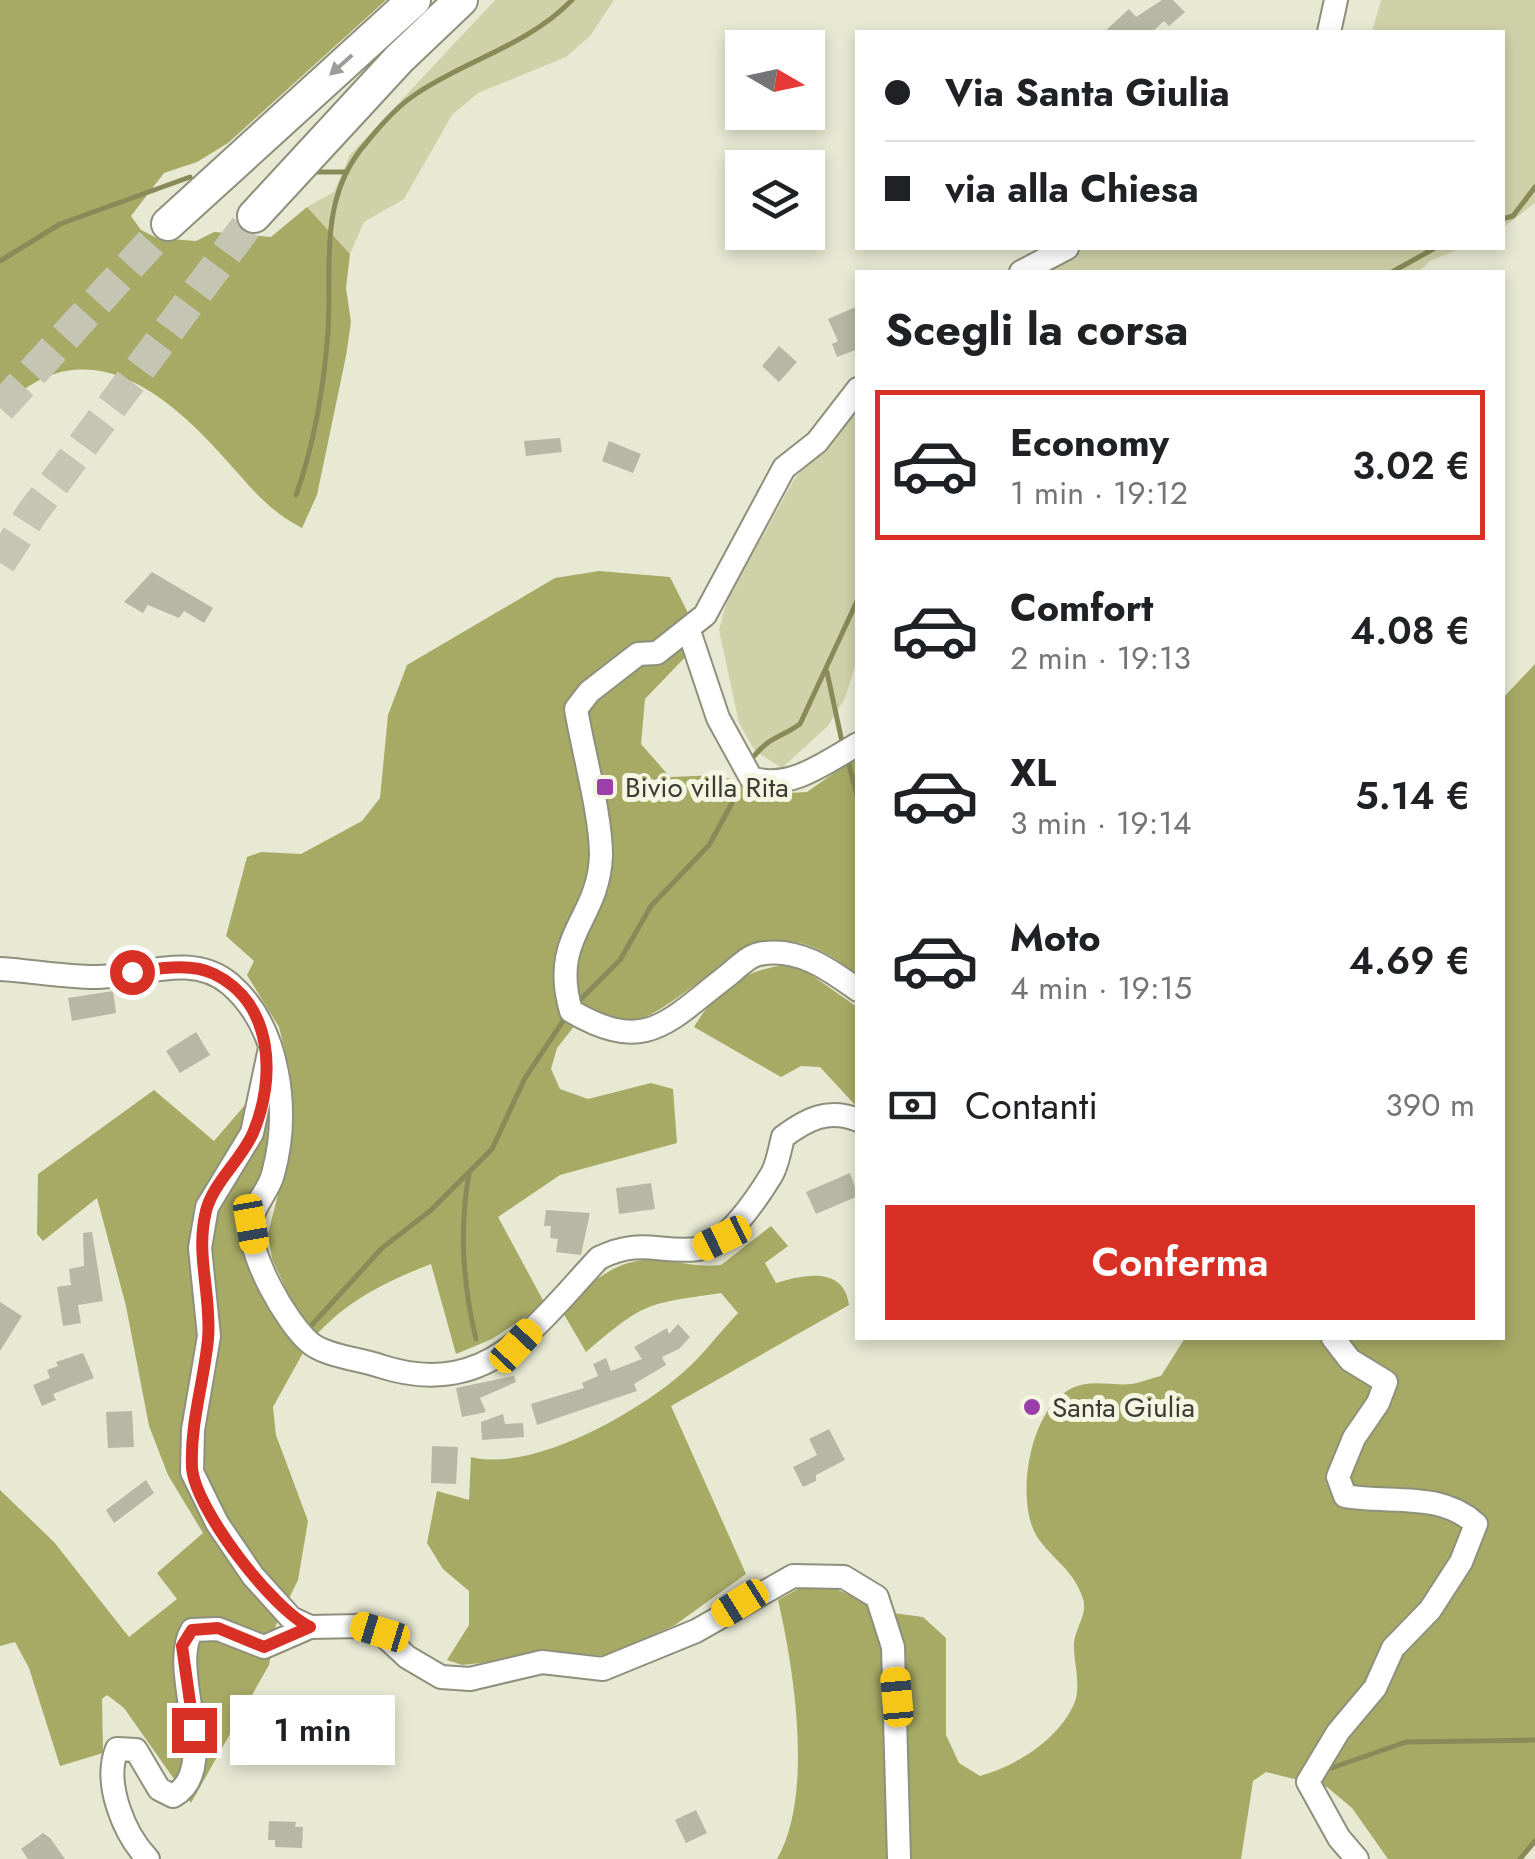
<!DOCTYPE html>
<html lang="it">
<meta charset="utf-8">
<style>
body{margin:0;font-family:Jost,sans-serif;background:#f6f6f6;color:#202124;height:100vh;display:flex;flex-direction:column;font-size:38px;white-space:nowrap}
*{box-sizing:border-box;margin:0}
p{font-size:32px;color:#757577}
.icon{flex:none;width:55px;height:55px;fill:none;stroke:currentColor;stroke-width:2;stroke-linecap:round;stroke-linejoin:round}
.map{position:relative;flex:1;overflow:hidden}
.side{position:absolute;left:855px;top:270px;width:650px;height:1070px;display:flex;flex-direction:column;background:#fff;border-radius:0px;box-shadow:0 5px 15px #0003}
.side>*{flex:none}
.hud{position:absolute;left:855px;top:30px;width:650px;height:220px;border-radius:0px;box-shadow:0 5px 15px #0003;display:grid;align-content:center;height:220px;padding:0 30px;background:#fff}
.needle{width:65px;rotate:99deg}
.buttons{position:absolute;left:725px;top:30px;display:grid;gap:20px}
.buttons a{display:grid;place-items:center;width:100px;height:100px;border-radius:0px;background:#fff;box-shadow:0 5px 15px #0003;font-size:50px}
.end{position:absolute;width:45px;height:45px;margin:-22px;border:12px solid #d93025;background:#fff;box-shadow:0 0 0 5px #fff}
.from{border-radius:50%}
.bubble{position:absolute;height:70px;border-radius:0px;background:#fff;box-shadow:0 5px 15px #0003;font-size:32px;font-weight:600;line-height:70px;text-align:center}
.car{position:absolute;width:30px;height:60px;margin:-30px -15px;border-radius:12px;box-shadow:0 0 8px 2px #0007;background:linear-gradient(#f5c518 24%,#345 0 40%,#f5c518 0 76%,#345 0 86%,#f5c518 0)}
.hud b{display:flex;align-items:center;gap:35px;height:95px;font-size:38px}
.hud b+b{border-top:2px solid #e0e0e0}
.hud i{width:25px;height:25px;background:#202124}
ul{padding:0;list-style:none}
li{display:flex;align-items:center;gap:30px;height:150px;margin:0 20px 15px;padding:0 10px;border:5px solid transparent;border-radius:0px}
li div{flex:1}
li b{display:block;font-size:38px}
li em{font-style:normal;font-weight:600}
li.selected{border-color:#d93025}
li>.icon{width:90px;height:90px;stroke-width:1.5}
h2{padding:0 30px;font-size:45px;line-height:120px}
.pay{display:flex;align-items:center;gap:25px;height:110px;padding:0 30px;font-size:38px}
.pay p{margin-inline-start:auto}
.primary-button{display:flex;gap:20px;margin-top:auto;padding:20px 30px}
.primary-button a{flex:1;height:115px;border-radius:0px;background:#d93025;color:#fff;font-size:40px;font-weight:600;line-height:115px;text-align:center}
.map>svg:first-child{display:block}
.green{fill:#cfd2a9}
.forest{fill:#a7aa65}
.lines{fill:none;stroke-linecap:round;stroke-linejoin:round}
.stream{stroke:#888b58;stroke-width:5}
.building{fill:#b6b8a3}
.highway-tunnel{stroke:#c4c6b3;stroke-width:32;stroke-dasharray:32 16;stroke-linecap:butt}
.minor-casing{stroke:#8e907c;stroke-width:26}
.highway-casing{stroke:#8e907c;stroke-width:36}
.minor{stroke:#fff;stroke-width:22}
.highway{stroke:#fff;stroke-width:32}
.oneway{fill:#9c9d99}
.route{stroke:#d93025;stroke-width:12}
.poi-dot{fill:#9a40ab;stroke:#f4f6e1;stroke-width:4}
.labels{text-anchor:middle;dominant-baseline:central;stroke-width:10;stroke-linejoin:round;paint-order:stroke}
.poi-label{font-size:28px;fill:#3a3b33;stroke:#f4f6e1;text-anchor:start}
</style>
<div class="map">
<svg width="1535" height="1859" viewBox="0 0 1535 1859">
<rect width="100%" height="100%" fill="#e7e9d3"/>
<path class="green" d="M495,0H614L590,36L566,57L478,93L452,115L404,199L364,222L350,254L307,207L334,192L350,155Z
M1381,0H1535V203L1503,228L1502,32H1372Z
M1078,248H1462L1430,261L1418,272H1046Z
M857,406V660L845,698L828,726L782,768L755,751L739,723L719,630L727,600L795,478Z"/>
<path class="forest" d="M0,0H386L228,143L197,162L164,173L131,216L141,230L157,238L196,241L214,232L271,237L307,207L350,254L346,288L351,322L346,356L317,495L302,528C269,511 253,490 228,462C185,413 117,347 46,377C30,384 15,396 0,405Z
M599,571L670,577L687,611L693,649L645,699L641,744L670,777L720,775L768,794L807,792L857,757V975C775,908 744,953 674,1000C660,1009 649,1018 632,1020C618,1022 601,1014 587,1010L557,1048L551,1069L560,1089L588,1099L651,1083L673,1089L677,1143L560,1175L498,1217L545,1304L492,1339L456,1354L431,1264C385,1282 350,1299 316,1335L291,1300L272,1259L268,1234L291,1143L290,1072L279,1027L247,975L254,961L226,936L247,857L261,852L301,854L362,821L380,798L388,715L407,665L555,578Z
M1535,664V1842L1523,1859H1388L1352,1808L1327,1787L1266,1772L1253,1781L1241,1859H777C814,1796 794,1669 778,1600L805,1585L836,1589L893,1613L923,1617L946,1638V1735L959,1763L980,1776C1016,1766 1058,1740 1074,1704C1082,1686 1073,1661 1074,1643C1075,1628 1088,1614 1083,1599C1073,1565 1041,1553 1032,1526C1018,1488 1031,1408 1072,1388C1091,1379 1112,1386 1132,1384C1142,1382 1152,1378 1161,1376L1185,1338H1502V699Z
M788,965L810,974L857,1007V1107L820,1067L801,1066L781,1077L694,1027C716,990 744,969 788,965Z
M271,1075L278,1121L246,1226L304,1351L273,1407L276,1435L308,1521L298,1580L276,1625L269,1665L191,1803L124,1708L107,1695L102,1699L103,1753L60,1766L29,1668L15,1642L0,1646V1490L54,1542L129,1637L177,1599L157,1573L203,1533L168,1475L149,1426L126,1306L97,1198L43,1241L37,1234L38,1174L154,1090L214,1141Z
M771,1226L788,1246L765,1263L776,1283C802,1275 844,1265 849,1305L671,1406L746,1574L675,1625L610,1655L534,1657L462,1665L447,1660L469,1625V1591L443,1569L427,1543L437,1491L469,1500L471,1457C530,1472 627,1418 674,1380C698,1362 717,1335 738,1313L721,1293C645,1304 645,1302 586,1352L562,1311C589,1284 616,1257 657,1260C679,1261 699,1268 721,1265Z"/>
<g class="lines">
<path class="stream" d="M313,172H345
M1502,219L1513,216L1535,187
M0,261L60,224L190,177
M1392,272L1435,248
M296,495C315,442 324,387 328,331C332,263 318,197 367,142C380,126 399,105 416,94C468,59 527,46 572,0
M827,672L842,742
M754,756C772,735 779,739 800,724L858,599
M848,761L858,800
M578,1002L620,960L651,906L709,845L737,794
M469,1174C459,1229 463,1285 476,1339
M309,1328L382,1248L430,1211L492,1149L525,1078L565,1018
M1323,1771L1406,1742L1535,1740
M1520,1859L1535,1841"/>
</g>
<path class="building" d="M1162,0H1173L1185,12L1169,26L1164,21L1152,32H1104L1129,9L1136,17Z
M858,306V349L837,357L832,344L838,341L828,319Z
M779,346L797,362L779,382L762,366Z
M560,438L562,452L526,456L524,441Z
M609,441L641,454L633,473L602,461Z
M152,572L213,608L204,623L184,611L179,618L148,605L143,613L124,602Z
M113,991L116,1013L72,1021L68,998Z
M196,1032L210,1055L180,1073L166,1051Z
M850,1173L858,1196L816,1214L806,1192Z
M651,1183L655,1209L619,1214L616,1188Z
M546,1210L590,1213L581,1255L556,1252L558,1239L550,1238L551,1226H544Z
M92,1232L103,1301L78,1305L81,1323L63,1326L57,1287L71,1285L69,1269L84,1266L83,1233Z
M0,1302L22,1316L0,1351Z
M678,1324L690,1337L679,1349L662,1357L666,1365L634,1384L637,1391L537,1425L531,1404L584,1388L582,1383L598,1376L593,1364L606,1358L611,1371L642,1359L634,1347L667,1328L669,1334Z
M83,1353L94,1378L53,1394L56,1400L42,1406L33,1385L50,1378L47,1370L58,1366L56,1362Z
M514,1376L516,1382L480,1398L486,1412L462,1417L456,1388Z
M132,1411L134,1447L108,1448L106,1412Z
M503,1414L505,1424L523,1423L524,1437L482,1440L481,1422Z
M829,1429L845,1460L816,1475V1481L803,1487L793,1467L817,1455L809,1439Z
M432,1446L458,1447L456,1484L431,1483Z
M146,1480L154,1493L114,1523L106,1510Z
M696,1810L707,1833L686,1843L675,1820Z
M269,1821L296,1822L295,1827H303L302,1848L275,1847V1840H268Z
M43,1833L50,1838L65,1859H28L21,1849Z"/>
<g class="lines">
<path class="highway-tunnel" d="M0,408L168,224
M0,563L32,513L254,216"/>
<g class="minor-casing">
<path id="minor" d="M1329,32L1336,0
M1021,272L1067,248
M858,389L817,442L784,468L705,615L657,653L638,654L589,692L576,709C583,751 601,815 601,855C599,921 549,935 571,1011C646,1055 667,1022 727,976C736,969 748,956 759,954C797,946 829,969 858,990
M689,631L718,718L751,778C789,791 825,763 858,744
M0,969C30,971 60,976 90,977C136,979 190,950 230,984C281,1028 290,1113 273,1174C269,1191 254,1203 251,1222C247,1253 286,1322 309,1342C324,1356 361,1359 380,1366C487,1401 535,1326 599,1258C642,1237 660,1254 698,1249C726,1246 758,1197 772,1174C778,1163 780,1148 783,1137C807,1119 828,1108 858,1120
M270,1048L252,1133L207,1207L200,1248L209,1336L193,1430L192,1472L217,1523L253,1576L291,1618L310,1627L360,1626L380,1632L407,1657L441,1677L470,1679L542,1662L603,1669L696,1631L793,1576L844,1577L877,1597L893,1647L899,1859
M1333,1338L1350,1360L1386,1382L1378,1403L1354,1438L1338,1477L1345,1496C1390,1504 1440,1491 1476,1524L1461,1562L1430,1610L1393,1648L1375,1688L1338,1732L1308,1782L1339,1838L1357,1859
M148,1859C124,1834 103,1783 117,1749L136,1750L159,1789L173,1796C223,1769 167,1671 192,1630L218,1629L264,1647L310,1627"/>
</g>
<g class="highway-casing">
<path id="highway" d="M254,216L399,59L461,0
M168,224L414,0"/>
</g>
<use href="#minor" class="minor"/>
<use href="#highway" class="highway"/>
</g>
<defs><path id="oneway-solid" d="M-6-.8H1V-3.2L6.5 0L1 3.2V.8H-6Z" transform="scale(2.5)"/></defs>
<use class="oneway" href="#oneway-solid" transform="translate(341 65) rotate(138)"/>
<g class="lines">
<path class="route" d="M132,972C157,969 190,962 214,974C274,1003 276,1079 253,1133C241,1160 213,1183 206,1211C195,1255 212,1296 208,1339C204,1382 190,1423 192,1467C194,1508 273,1610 310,1627L264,1647L218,1628L192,1630L182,1646L194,1730"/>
</g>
<g class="poi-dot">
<rect x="595" y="777" width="20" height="20" rx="5"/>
<circle cx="1032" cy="1407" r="10"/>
</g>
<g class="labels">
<g class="poi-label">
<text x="625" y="787">Bivio villa Rita</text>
<text x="1052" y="1407">Santa Giulia</text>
</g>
</g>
</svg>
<div class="buttons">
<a><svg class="needle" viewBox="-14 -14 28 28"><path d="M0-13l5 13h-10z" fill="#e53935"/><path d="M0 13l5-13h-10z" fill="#757577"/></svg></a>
<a><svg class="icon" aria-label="layers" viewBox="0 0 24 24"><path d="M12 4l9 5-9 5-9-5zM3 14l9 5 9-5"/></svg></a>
</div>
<i class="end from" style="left:132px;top:972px"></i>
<i class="end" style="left:194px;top:1730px"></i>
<div class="bubble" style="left:230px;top:1695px;width:165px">1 min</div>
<i class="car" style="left:251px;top:1224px;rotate:170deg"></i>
<i class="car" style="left:722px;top:1238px;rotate:244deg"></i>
<i class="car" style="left:516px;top:1346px;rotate:43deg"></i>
<i class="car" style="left:740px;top:1603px;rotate:238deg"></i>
<i class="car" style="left:380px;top:1632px;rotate:287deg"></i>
<i class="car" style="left:897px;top:1697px;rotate:355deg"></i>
<div class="hud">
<b><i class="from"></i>Via Santa Giulia</b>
<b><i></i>via alla Chiesa</b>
</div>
<section class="side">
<h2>Scegli la corsa</h2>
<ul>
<li class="selected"><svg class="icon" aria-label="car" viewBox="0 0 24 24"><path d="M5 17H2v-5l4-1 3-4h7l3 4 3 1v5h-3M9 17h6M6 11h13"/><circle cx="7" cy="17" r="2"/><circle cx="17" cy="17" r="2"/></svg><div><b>Economy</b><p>1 min · 19:12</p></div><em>3.02 €</em></li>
<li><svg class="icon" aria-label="car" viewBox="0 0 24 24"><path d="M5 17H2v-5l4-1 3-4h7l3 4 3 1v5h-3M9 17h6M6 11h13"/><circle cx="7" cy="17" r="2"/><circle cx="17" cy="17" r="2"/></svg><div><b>Comfort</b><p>2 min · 19:13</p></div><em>4.08 €</em></li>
<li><svg class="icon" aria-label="car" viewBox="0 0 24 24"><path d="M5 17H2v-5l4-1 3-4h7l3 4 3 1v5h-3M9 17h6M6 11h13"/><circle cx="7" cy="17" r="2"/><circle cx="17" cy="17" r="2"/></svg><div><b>XL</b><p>3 min · 19:14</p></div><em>5.14 €</em></li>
<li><svg class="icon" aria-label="car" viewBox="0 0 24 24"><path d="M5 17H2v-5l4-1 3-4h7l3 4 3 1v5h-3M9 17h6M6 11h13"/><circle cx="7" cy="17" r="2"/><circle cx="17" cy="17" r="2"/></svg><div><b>Moto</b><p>4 min · 19:15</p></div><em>4.69 €</em></li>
</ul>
<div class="pay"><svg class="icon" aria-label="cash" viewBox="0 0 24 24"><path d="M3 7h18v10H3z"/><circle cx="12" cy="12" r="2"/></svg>Contanti<p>390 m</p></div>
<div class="primary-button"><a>Conferma</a></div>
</section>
</div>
